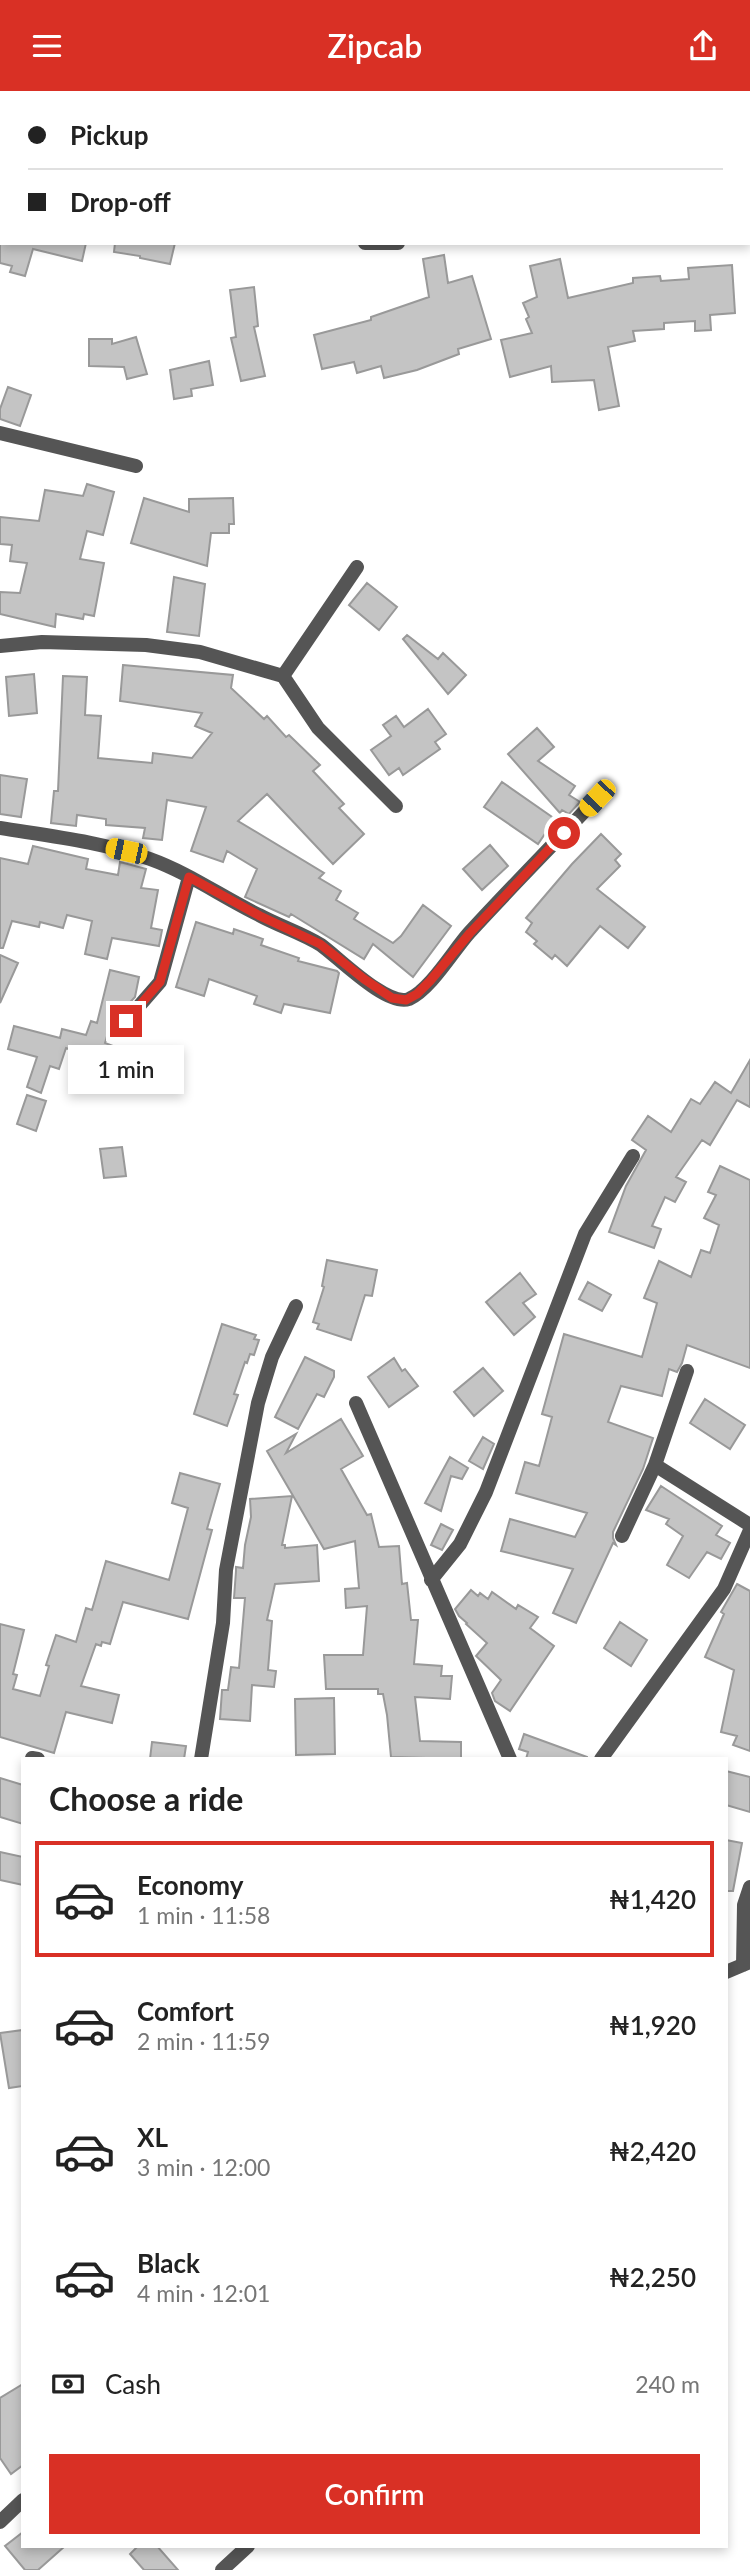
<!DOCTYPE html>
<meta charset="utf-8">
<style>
body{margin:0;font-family:Lato,sans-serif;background:#f2f2f2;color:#222;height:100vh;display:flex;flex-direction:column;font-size:26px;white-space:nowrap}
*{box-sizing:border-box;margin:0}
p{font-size:23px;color:#767676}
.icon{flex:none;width:38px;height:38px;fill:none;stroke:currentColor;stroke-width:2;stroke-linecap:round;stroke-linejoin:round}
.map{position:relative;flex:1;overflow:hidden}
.details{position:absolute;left:21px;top:1666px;width:707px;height:791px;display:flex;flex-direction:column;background:#fff;border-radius:0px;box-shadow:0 4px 10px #0003}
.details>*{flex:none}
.guide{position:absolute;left:0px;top:0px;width:751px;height:154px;box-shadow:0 4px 10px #0003;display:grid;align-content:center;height:154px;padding:0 28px;background:#fff}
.end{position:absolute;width:32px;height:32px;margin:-16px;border:9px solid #d93025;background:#fff;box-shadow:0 0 0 4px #fff}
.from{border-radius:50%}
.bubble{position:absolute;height:49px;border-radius:0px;background:#fff;box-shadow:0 4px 10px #0003;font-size:23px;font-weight:600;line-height:49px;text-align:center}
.car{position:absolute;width:21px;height:42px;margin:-21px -10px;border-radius:9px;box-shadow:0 0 5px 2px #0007;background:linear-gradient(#f5c518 24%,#345 0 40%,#f5c518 0 76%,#345 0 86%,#f5c518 0)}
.guide b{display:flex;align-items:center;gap:24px;height:66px;font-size:26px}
.guide b+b{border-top:2px solid #e0e0e0}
.guide i{width:18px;height:18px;background:#222}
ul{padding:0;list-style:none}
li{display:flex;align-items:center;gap:21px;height:116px;margin:0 14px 10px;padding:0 14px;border:4px solid transparent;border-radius:0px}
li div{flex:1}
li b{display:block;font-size:26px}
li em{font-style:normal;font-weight:600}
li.active{border-color:#d93025}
li>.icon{width:63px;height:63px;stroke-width:1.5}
h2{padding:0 28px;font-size:32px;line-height:84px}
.pay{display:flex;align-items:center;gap:18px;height:77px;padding:0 28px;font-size:26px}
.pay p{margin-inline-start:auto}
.primary-button{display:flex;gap:14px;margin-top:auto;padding:14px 28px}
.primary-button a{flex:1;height:80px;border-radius:0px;background:#d93025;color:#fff;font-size:28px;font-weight:600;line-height:80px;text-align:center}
header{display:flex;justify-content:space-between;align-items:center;height:91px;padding:0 28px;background:#d93025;color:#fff;font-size:32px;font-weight:600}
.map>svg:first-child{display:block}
.building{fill:#c4c4c4;stroke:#999;stroke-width:2}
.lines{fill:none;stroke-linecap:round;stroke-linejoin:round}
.minor{stroke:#555;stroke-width:14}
.route{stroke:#d93025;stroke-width:9}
</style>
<header><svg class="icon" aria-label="menu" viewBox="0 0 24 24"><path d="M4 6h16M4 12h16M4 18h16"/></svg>Zipcab<svg class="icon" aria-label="share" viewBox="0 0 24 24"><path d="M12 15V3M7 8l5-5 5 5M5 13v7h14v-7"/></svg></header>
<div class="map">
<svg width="750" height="2479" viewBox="0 0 750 2479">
<rect width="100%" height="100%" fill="#fff"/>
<path class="building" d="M0,152H86L82,170L33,158L25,185L10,181L12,175L0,172Z
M115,152H175L170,173L140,167V165L114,161Z
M444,164L448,192L472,185L491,248L458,258L459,263L417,279L384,287L381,275L357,282L354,271L322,278L314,244L371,229V226L429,206L423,168Z
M560,168L568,207L633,192V187L660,185L661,190L689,188L688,177L732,174L735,222L710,224L711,239L695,240V230L664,232V238L633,240L635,250L608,256L619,315L599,319L594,289L552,291L551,275L510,286L501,249L532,242L526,228L529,226L523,212L537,206L530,175Z
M254,196L258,235L254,236L265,285L241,290L231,247L236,246L230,199Z
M136,246L147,283L127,288L124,276L89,275V248H112V253Z
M209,270L213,294L191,298L192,305L174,308L170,279Z
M8,296L31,304L20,335L0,328V318Z
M87,393L114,401L103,444L87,440L80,468L104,472L94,525L84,523L83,528L56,523L55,536L0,523V501L20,502L27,472L10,470L12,454L0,453V426L39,430L45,399L83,405Z
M144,407L189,421V408L233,407L234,433H229V442H211L207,475L131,452Z
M174,486L205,493L199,545L167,541Z
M367,492L397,516L379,539L349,514Z
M407,544L438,568L443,562L466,584L448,603L403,548Z
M123,574L233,584L231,597L264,628L267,625L286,646L289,644L320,674L313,680L344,713L339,717L364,743L333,773L267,703L238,730L324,782L319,787L341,800L336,809L358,822L354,828L393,852L401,845L423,814L451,835L413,886L373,853L364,868L291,823L289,826L245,806L257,778L227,760L223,771L191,760L206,716L167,709L162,749L143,747L145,737L106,734V728L77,724L76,735L51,732L54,700H58L63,585L87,586L85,624L101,625L98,667L152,672L153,662L192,667L212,642L195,635L202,622L120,610Z
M34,583L37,622L9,625L6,586Z
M428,618L446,643L435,651L440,658L403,684L399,677L389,684L371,659L391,645L383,634L396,625L404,636Z
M537,637L554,656L538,670L575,695L569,704L580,711L569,723L562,719L560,722L508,663Z
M0,684L27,688L21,726L0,723Z
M502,691L555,728L538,753L484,716Z
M601,743L621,763L615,769L620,775L597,798L645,836L628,857L600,835L567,875L555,864L552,868L534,853L537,850L526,841L532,832L526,827L572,773Z
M490,754L508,775L482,799L463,778Z
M33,755L88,768L86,778L118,784L120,771L146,778L141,797L158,799L151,837L162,839L159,855L112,847L107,868L85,863L92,830L67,824L63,837L40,831L39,836L12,830L3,857H0V767L28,773Z
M196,831L233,843L234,838L263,848L261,854L299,867L298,870L337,880L339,882L330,922L284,913L281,922L254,913L257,905L209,888L204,905L176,896Z
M0,864L18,872L0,912Z
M110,879L139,886L135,906L119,923L114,922L105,952L137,964L133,975L102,964L101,967L66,957L59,978L50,975L41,1002L27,996L37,966L8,958L14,935L60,947L62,938L86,944L91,930L97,932Z
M750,969V1016L737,1009L710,1054L702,1049L676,1086L686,1091L675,1111L665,1106L652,1135L661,1138L654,1157L609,1141L626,1095L646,1059L632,1049L648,1025L671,1041L691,1008L700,1013L715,991L731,1002Z
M27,1004L46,1010L36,1040L17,1033Z
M122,1056L126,1085L104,1087L100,1058Z
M720,1075L750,1089V1277L687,1254L682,1272L677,1281L669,1278L662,1305L621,1295L608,1331L653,1347L643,1378L613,1441V1447L616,1454L613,1452L576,1532L553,1522L573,1478L501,1460L510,1428L575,1446L587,1422L516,1402L525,1371L539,1375L552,1326L542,1323L564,1243L642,1266L657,1212L644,1207L659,1170L691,1186L701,1159L710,1162L719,1134L704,1127L716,1104L708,1101Z
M327,1169L377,1179L372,1205L365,1204L351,1249L317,1238L319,1233L313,1231L324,1196L322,1195Z
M520,1182L536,1203L523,1212L535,1226L514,1244L486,1211Z
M588,1191L611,1204L602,1220L579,1208Z
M222,1233L256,1244L254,1248L259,1249L254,1264L250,1263L247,1272L245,1271L234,1303L238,1304L227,1335L194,1323Z
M305,1266L334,1280V1286L324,1306L317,1303L298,1338L275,1326Z
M394,1267L402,1280L405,1278L418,1295L389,1316L368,1286Z
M483,1277L503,1300L474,1325L454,1301Z
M705,1308L745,1334L730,1358L690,1332Z
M341,1328L363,1365L341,1378L367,1424L371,1423L379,1456L399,1455L402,1493L407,1492L411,1529H418L414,1573L442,1575L441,1585H452L450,1608L415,1606L420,1650L461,1651V1668L391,1666L387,1624L383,1603H378V1598H326L324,1564H363L367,1515L346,1517L345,1498L359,1497L355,1450L324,1458L267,1360L296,1343L286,1362Z
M483,1346L494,1353L483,1378L469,1370Z
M450,1366L468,1377L462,1388L451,1385L441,1420L425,1412Z
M180,1382L220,1393L207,1438L212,1439L188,1528L123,1511L110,1553L102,1551L101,1555L96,1553L81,1595L119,1604L112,1632L66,1621L54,1662L0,1646V1533L24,1539L13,1583L17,1584L13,1598L40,1605L49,1575L46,1574L56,1544L76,1551L86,1517L92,1519L106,1470L169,1489L188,1417L172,1412Z
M661,1395L722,1435L716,1444L730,1452L721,1468L707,1461L689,1487L667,1474L683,1445L666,1433L669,1428L646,1419Z
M292,1405L282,1454H285V1457L317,1454L319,1490L275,1493L267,1529L272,1530L268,1579L276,1580L274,1596L252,1594L250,1630L220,1628L222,1599H228L231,1576L239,1577L245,1507H234L236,1480V1476L243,1477L245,1454L251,1426L250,1408Z
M441,1433L453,1439L442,1459L431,1454Z
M737,1493L750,1500V1660L733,1654L737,1645L721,1641L734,1579L705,1566L724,1523L721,1521Z
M471,1499L478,1505L480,1502L488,1508L492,1501L516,1518L518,1514L538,1526L530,1537L554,1555L510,1620L495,1610L492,1602L501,1589L476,1565L487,1552L466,1533L467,1532L459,1525L455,1518Z
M620,1531L647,1549L631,1575L604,1557Z
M334,1607L335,1663L296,1664L295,1608Z
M524,1643L587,1666V1668H526L528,1661L519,1658Z
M152,1651L186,1655L184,1668H150Z
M726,1680L750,1686V1721L726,1714Z
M0,1687L23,1694V1733L0,1726Z
M726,1749L742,1752L733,1800H726Z
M0,1761L23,1766V1794L0,1789Z
M23,1939V1995L9,1997L0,1942Z
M23,2293V2374L11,2383L0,2367V2307Z
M23,2441V2455H65L38,2479H25L5,2455Z
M138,2455H157L178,2479H144L130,2463Z"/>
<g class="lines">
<path class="minor" d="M484,0V2
M749,65H750
M0,97H2
M365,152H398
M0,342L136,375
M0,555L42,551L146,554L200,561L283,585L318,637L396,715
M283,585L357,476
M0,737C50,745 103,751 150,768C189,782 222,806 259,824C279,835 302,842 321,854C339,867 387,916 409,908C430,899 453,860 469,842C511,796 555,752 597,707
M126,930L160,891L189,786
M356,1312L510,1668
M655,1374L750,1434
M622,1445L655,1374L687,1280
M431,1489L460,1453L486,1401L585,1143L633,1065
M32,1667L38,1668
M201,1668L223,1532L226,1479L258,1312L272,1266L296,1215
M601,1668L724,1498L750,1439
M743,1874L744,1814L750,1796
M726,1881L750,1871
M0,2431L23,2409
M222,2479L248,2455"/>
</g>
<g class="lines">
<path class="route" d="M126,930L160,891L189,786L260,825L320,853L364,888L392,907L406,909L417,903L430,890L470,842L564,742"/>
</g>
</svg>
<i class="end from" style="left:564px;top:742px"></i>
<i class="end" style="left:126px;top:930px"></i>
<div class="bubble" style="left:68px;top:954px;width:116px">1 min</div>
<i class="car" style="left:597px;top:707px;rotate:223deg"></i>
<i class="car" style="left:126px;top:760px;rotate:282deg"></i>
<div class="guide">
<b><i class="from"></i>Pickup</b>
<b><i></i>Drop-off</b>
</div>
<section class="details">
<h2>Choose a ride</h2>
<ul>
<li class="active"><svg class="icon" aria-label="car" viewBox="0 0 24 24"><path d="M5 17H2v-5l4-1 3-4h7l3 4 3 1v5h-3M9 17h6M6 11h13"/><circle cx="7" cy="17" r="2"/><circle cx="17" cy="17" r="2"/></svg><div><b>Economy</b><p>1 min · 11:58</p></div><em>₦1,420</em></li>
<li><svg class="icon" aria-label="car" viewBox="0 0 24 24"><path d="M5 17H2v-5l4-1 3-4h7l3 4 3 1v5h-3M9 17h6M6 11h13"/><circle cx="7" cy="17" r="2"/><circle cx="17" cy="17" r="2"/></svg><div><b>Comfort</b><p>2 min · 11:59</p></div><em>₦1,920</em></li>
<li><svg class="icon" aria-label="car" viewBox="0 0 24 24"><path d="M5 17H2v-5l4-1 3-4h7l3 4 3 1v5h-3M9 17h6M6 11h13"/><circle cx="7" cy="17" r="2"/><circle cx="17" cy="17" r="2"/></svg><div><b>XL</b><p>3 min · 12:00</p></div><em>₦2,420</em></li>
<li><svg class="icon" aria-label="car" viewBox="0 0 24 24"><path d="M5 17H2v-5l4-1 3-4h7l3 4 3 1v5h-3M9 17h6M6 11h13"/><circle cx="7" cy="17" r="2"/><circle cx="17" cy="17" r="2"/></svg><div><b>Black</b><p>4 min · 12:01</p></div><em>₦2,250</em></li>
</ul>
<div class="pay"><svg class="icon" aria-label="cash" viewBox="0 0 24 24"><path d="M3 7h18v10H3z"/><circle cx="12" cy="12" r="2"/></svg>Cash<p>240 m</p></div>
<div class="primary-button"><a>Confirm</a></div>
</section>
</div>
